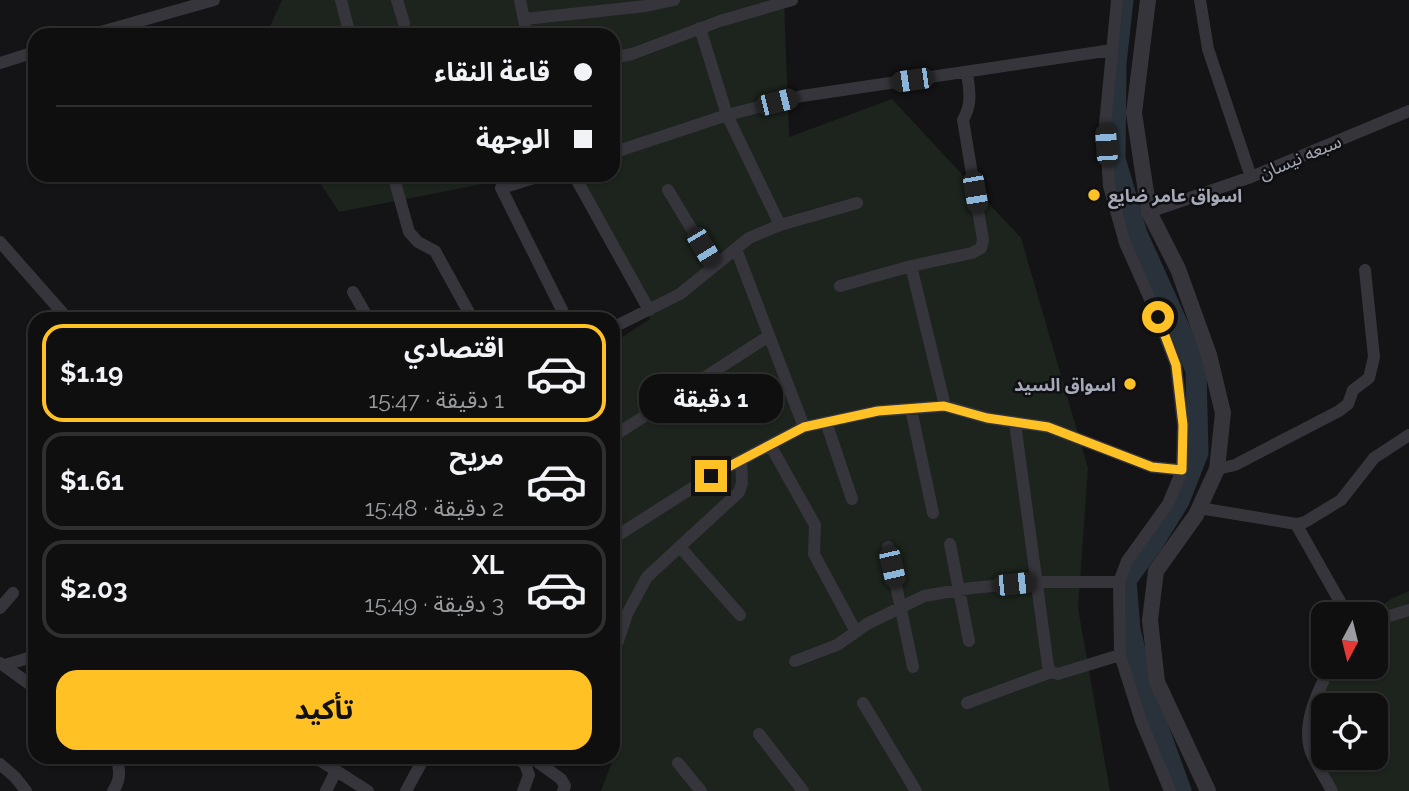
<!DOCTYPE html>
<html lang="ar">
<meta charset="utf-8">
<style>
body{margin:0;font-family:Raleway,"Noto Sans Arabic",sans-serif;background:#181819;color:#f1f3f6;direction:rtl;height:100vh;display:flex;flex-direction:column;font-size:26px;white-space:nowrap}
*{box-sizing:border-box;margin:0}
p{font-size:23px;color:#9b9c9f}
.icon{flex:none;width:38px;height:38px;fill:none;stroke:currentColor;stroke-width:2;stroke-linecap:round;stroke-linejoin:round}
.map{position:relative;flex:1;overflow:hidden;direction:ltr}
.details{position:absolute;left:28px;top:312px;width:592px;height:452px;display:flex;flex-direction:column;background:#0f0f10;border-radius:21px;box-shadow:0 2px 5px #0004,0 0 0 2px #2f2f30;direction:rtl}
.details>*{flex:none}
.hud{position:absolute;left:28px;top:28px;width:592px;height:154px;border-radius:21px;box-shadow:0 2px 5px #0004,0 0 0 2px #2f2f30;direction:rtl;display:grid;align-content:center;height:154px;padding:0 28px;background:#0f0f10}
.needle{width:46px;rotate:187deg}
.fabs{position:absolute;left:1311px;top:602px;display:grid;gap:14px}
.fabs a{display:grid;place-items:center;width:77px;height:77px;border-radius:14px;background:#0f0f10;box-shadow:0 2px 5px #0004,0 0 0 2px #2f2f30;font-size:35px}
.end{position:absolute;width:32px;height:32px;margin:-16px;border:9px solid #ffc123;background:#111;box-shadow:0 0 0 4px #111}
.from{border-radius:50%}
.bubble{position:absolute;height:49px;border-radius:21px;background:#0f0f10;box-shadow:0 2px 5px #0004,0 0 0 2px #2f2f30;font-size:23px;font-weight:700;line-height:49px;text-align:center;direction:rtl}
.car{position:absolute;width:21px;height:42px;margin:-21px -10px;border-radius:9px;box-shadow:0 0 5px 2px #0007;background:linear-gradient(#222 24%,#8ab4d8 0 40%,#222 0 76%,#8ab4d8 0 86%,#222 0)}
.hud b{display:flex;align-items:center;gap:24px;height:66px;font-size:26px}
.hud b+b{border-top:2px solid #2f2f30}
.hud i{width:18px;height:18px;background:#f1f3f6}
ul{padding:12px 0 0;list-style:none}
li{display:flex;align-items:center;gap:21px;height:98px;margin:0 14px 10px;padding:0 14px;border:4px solid #2f2f30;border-radius:21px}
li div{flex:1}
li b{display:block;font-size:26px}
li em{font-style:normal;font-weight:700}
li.current{border-color:#ffc123}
li>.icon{width:63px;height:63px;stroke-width:1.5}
.action{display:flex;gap:14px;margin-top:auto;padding:14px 28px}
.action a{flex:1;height:80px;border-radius:21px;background:#ffc123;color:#111;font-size:28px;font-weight:700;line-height:80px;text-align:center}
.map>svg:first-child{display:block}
.green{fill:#1c241d;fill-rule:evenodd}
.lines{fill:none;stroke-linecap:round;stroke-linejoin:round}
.river{stroke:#29323b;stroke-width:21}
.minor{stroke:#35353b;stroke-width:12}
.tertiary{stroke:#35353b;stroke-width:16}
.route{stroke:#ffc123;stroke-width:9}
.poi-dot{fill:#ffc123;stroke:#0f0f11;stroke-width:2.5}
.labels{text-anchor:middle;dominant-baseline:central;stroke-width:5;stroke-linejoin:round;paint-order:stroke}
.street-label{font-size:18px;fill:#a5a9b8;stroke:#0f0f11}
.poi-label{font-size:18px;font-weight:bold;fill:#a5a9b8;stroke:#0f0f11;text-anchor:start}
</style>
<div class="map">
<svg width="1409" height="791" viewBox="0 0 1409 791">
<rect width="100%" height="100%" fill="#141416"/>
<path class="green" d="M282,0H784L789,137L892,99L1021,238L1088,468L1078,608L1110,791H601L615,754L612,750L613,343L650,319L571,175H612V35H266Z
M315,175H529L339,212Z
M1409,591V791H1337L1315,740L1318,698L1339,667H1376V614H1371L1391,599ZM1323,705H1376V758H1323Z"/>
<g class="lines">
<path class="river" d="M1123,0L1116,63L1115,159L1137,234L1182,334L1196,371L1198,453L1179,501L1153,543L1126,580L1130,630L1145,691L1181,791"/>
<path class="minor" d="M341,0L350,35
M397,0L404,23
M520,0L527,35
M1117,0L1105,124L1109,186L1125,243L1158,317L1176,365L1183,425L1182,470L1168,504L1127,561L1119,582L1120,655L1141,721L1170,791
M1200,0L1208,49L1251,177
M525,19L646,6L674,0
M700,28L727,115L780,225
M90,35L214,0
M612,58L632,54L720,21L792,0
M0,63L35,52
M612,153L727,115L802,96L1112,50
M393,175L409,232L418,242L435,251L472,318
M544,175L501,188L566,318
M574,175L649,310
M668,190L714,266
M1149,212L1251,177L1409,111
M0,242L67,318
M736,249L804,427
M911,266L945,406
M840,286L911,266L972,253L981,248L983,240L963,120C973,102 969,91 967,72
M353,292L368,318
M612,328L680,294L749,238L780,225L857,203
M911,409L933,513
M826,422L852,499
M1015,423L1048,666L1051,672L1058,674L1120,655
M612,437L769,336
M770,445L815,525L814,554L856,632
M1217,469L1235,465L1339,411L1348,404L1353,390L1369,378L1374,357L1365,270
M1199,508L1296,524L1305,522L1341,500L1374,458L1409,435
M1296,524L1347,614
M612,539L711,476L804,427L878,411L945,406L987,418L1048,427L1152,467L1182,470
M950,544L969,641
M680,547L740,615
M888,547L913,667
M0,608L13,593
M1376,620L1409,610
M612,647L618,641L627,614L647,577L739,492L742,483L741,460
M795,661L837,645L867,624L924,596L971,588L1036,582H1119
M0,663L35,688
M5,665L35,656
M1330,667C1318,691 1301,724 1311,752C1317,766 1325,778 1332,791
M863,703L916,791
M967,703L1051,672
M759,734L803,791
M313,756L368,791
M514,756L525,764L529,775L523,791
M532,758L561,779L565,786L563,791
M678,763L701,791
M0,764L15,777L26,791
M113,791C121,780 120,769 116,756
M326,791L336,771
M406,791L425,756"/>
<path class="tertiary" d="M1148,0L1134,113L1149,212L1178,269L1209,355L1223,413L1217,469L1196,515L1156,571L1150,620L1157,682L1208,791"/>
</g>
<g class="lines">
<path class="route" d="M711,476L804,427L878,411L944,406L987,418L1048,427L1152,467L1182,470L1183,425L1176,365L1158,317"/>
</g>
<g class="poi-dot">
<circle cx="1094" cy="195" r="7"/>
<circle cx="1130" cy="384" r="7"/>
</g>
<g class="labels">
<g class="street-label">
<text transform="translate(1300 157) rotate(-23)">سبعه نيسان</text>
</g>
<g class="poi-label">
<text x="1108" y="195">اسواق عامر ضايع</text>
<text x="1116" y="384" text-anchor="end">اسواق السيد</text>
</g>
</g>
</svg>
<div class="fabs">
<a><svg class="needle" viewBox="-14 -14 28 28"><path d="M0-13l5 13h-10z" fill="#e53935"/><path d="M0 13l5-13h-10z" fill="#9b9c9f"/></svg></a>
<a><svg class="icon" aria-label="locate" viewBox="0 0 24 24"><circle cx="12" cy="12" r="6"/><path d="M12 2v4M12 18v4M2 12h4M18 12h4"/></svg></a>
</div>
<i class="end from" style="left:1158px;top:317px"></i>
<i class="end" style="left:711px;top:476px"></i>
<div class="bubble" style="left:639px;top:374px;width:144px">1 دقيقة</div>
<i class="car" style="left:912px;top:80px;rotate:262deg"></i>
<i class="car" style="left:777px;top:102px;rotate:76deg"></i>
<i class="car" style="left:1106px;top:145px;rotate:356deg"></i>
<i class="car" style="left:975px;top:192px;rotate:170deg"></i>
<i class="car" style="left:703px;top:247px;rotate:149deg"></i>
<i class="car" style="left:892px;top:567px;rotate:167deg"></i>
<i class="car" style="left:1014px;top:584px;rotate:84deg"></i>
<div class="hud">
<b><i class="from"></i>قاعة النقاء</b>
<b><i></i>الوجهة</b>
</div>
<section class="details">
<ul>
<li class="current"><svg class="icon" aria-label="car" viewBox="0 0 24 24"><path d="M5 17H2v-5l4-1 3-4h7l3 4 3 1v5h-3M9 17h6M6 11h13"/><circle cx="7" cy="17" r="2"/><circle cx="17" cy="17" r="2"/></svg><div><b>اقتصادي</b><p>1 دقيقة · 15:47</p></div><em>$1.19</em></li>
<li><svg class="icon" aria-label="car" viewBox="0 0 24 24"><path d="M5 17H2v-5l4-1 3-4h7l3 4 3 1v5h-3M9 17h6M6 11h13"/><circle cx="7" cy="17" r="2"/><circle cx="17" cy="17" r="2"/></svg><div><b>مريح</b><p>2 دقيقة · 15:48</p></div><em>$1.61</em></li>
<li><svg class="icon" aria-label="car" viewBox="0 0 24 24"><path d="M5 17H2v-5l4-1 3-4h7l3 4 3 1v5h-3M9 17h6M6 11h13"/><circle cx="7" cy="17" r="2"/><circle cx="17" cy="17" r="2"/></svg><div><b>XL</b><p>3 دقيقة · 15:49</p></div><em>$2.03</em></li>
</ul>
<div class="action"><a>تأكيد</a></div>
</section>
</div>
